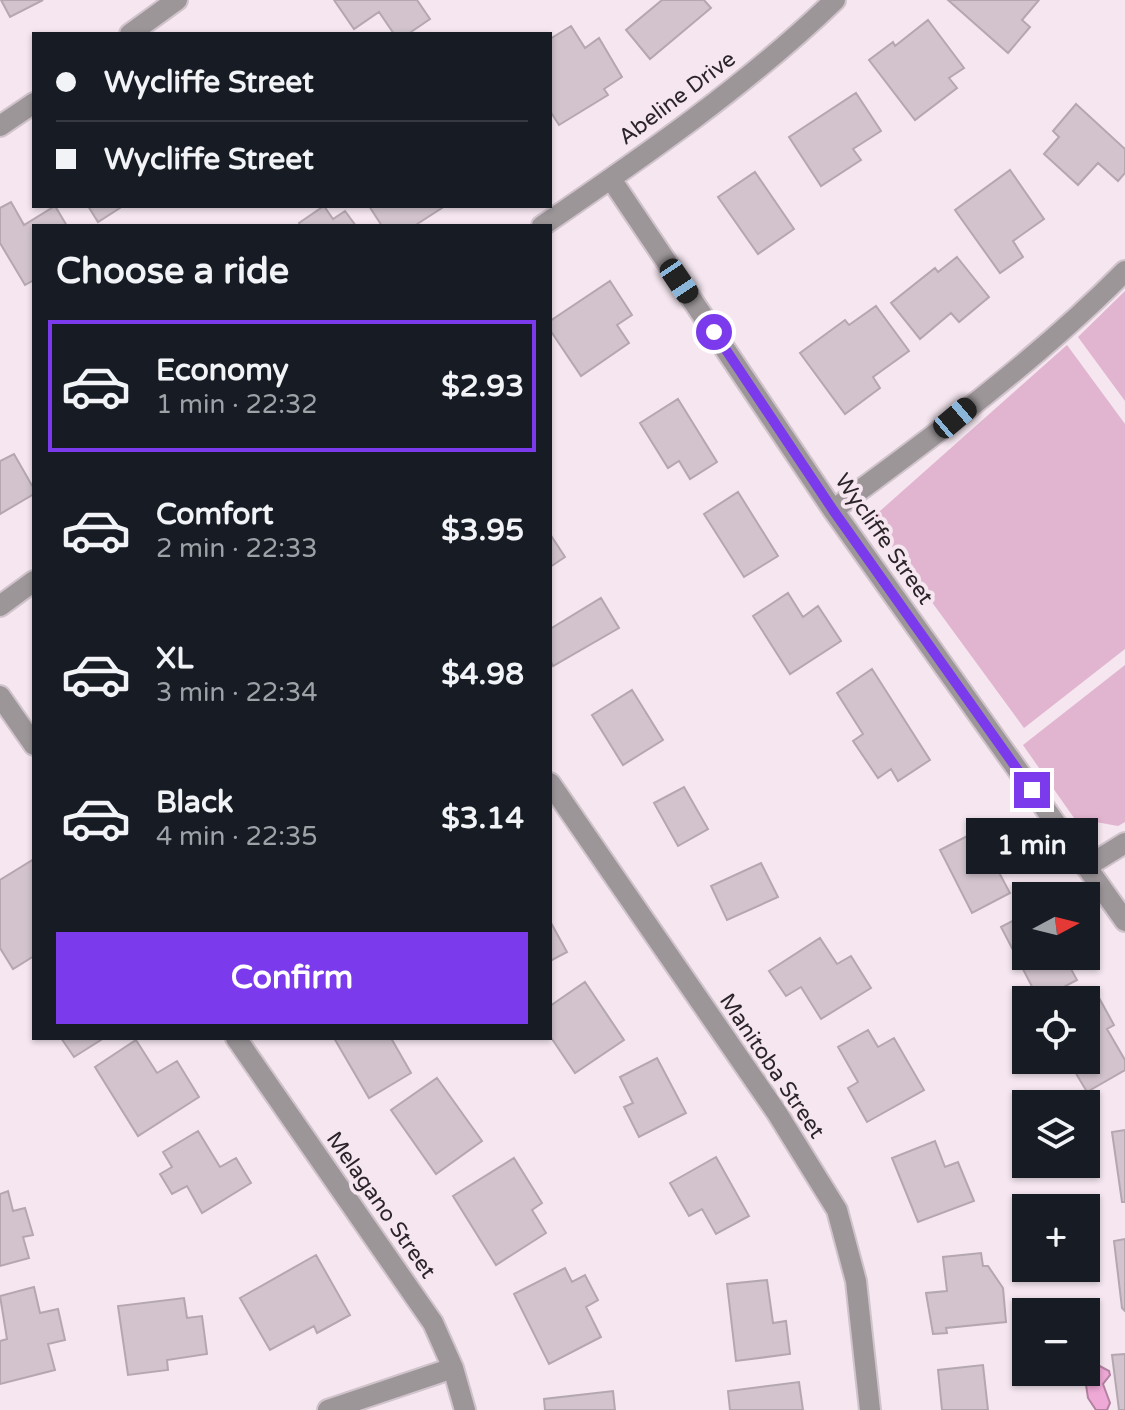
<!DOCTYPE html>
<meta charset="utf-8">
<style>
body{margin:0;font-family:"Varela Round",sans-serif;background:#20242c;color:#f1f3f6;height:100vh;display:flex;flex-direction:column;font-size:30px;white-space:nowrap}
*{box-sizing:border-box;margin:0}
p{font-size:26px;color:#9ea1a6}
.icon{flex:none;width:44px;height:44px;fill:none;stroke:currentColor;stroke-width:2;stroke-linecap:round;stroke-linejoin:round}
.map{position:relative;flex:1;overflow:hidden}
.sheet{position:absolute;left:32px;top:224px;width:520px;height:816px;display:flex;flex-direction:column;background:#171b24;border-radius:0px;box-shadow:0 2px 6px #0004}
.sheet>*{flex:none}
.guide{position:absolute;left:32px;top:32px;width:520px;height:176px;border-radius:0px;box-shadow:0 2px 6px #0004;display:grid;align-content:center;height:176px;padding:0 24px;background:#171b24}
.needle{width:52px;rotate:83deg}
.fabs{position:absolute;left:1012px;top:882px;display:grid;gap:16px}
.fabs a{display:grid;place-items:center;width:88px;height:88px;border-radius:0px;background:#171b24;box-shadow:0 2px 6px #0004;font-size:40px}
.end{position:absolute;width:36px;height:36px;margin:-18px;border:10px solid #7c3aed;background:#fff;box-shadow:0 0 0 4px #fff}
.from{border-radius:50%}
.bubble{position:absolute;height:56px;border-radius:0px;background:#171b24;box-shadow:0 2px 6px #0004;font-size:26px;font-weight:700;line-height:56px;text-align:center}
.car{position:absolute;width:24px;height:48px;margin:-24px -12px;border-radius:10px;box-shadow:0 0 6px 2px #0007;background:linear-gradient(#222 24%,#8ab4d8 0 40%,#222 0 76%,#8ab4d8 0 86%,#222 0)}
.guide b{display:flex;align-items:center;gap:28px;height:76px;font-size:30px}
.guide b+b{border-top:2px solid #363941}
.guide i{width:20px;height:20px;background:#f1f3f6}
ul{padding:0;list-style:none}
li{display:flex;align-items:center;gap:24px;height:132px;margin:0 16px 12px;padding:0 8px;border:4px solid transparent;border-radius:0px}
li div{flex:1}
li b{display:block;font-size:30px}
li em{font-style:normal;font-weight:700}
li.current{border-color:#7c3aed}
li>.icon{width:72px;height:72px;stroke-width:1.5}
h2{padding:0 24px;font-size:36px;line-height:96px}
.button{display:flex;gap:16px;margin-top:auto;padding:16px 24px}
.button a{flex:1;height:92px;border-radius:0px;background:#7c3aed;color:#fff;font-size:32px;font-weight:700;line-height:92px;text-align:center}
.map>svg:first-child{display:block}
.green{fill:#e1b4d0}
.water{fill:#efa9d6;stroke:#b481a2;stroke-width:2}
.building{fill:#d2c3cc;stroke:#b5a7af;stroke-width:2}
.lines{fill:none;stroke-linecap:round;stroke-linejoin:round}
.street-casing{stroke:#d1c3cb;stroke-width:24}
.street{stroke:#9c9699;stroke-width:20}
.route{stroke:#7c3aed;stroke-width:10}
.labels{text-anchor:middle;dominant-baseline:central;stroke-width:8;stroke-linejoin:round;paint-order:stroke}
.street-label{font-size:22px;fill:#2b2529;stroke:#f5e6ef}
</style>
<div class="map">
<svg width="1125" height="1410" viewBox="0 0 1125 1410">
<rect width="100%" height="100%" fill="#f5e6ef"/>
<path class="green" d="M1125,291V401L1078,337Z
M1067,345L1125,424V649L1024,728L871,519Z
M1125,665V822L1118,826L1074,818L1023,745Z"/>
<path class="water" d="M1094,1363L1109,1371L1110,1375L1103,1384L1110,1403L1107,1410H1096L1088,1398L1084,1372Z"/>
<path class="building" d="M1,0H43L10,17Z
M334,0H417L430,19L408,34H394L379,12L354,29Z
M662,0H704L711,8L650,59L626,30Z
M948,0H1039L1022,20L1030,27L1008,53Z
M928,20L964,68L949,78L957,88L915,120L869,60L893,42L895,46Z
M571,26L585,48L599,38L622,77L604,89L608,95L559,125L550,111V39Z
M856,93L881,131L853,149L861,160L821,186L789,137Z
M1076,104L1125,149V173L1118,181L1098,163L1078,185L1044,154L1059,137L1053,131Z
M1010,170L1044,219L1013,241L1023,257L1000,273L955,210Z
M755,172L794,229L758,254L718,197Z
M11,202L24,225L55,206L67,226H34V280L25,285L0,243V208Z
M88,206H123L98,222Z
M324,206L333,219L345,211L356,226H301L299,223Z
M369,206H445L414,226H382Z
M957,257L989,297L959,322L951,313L920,339L891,303L935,268L938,272Z
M610,281L632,315L617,325L629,343L581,376L550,330V321Z
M876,306L909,351L873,377L880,388L845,414L800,353L845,320L849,325Z
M678,399L717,462L690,479L679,461L668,468L640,423Z
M14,454L34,489V494L0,514V461Z
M738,492L778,556L744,577L704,514Z
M550,534L565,557L550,567Z
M788,593L803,617L818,606L841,641L790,674L753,616Z
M601,598L619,628L553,666L550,660V629Z
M872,669L930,760L898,781L891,769L878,778L853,741L863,734L837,693Z
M632,690L663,740L623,765L592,715Z
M684,787L708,829L678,846L654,803Z
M977,831L1010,893L972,913L940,850Z
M34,859V956L13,969L0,948V880Z
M761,863L778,897L727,920L711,886Z
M1026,914V956H1064L1077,980L1039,1000L1001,927Z
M550,921L567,952L550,961Z
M820,938L837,964L851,956L871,988L821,1019L801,987L786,996L769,971Z
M585,982L624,1040L575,1073L550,1036V1006Z
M1098,996L1114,1025L1107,1029L1125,1060V1070L1087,1092L1068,1060H1086V1003Z
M868,1030L878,1047L894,1038L924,1090L867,1122L848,1088L858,1082L838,1047Z
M61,1038H104L74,1057Z
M334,1038H391L411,1073L369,1098Z
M136,1040L157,1073L177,1061L199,1097L138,1136L95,1067Z
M657,1058L686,1113L639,1137L624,1107L633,1103L620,1077Z
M437,1078L482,1141L436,1174L391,1110Z
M1125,1130V1202H1122L1112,1132Z
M198,1131L220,1167L236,1158L251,1183L202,1213L187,1186L172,1194L160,1174L172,1167L163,1152Z
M935,1141L945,1167L958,1162L974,1201L918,1222L892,1158Z
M716,1157L749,1216L716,1234L702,1209L689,1216L670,1183Z
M514,1158L542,1203L532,1210L546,1233L496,1265L453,1196Z
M8,1191L13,1211L25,1208L33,1235L23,1237L29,1258L0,1266V1194Z
M1125,1239V1311L1122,1308L1114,1241Z
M981,1253L983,1266H988L1003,1288L1006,1322L946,1328L947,1333L933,1334L926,1293L947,1291L943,1257Z
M316,1255L350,1315L317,1333L314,1326L270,1350L240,1298Z
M565,1268L572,1282L585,1275L598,1300L586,1307L601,1337L549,1364L514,1294Z
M767,1280L773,1323L786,1321L790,1354L736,1361L727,1284Z
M34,1287L40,1313L58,1309L65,1340L48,1344L55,1370L0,1384V1341L7,1339L0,1296Z
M184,1298L187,1318L202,1316L207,1354L167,1360L168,1370L128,1375L118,1306Z
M1125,1354V1410H1119L1112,1355Z
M983,1365L988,1410H942L938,1370Z
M799,1382L803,1410H730L728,1391Z
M613,1391L615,1410H545L544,1399Z"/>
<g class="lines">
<g class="street-casing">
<path id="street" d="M130,34L177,0
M0,126L34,103
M611,179L833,510L1125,921
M542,226C643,157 747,85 835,0
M833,510C934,436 1037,360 1125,271
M0,606L34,581
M0,696L34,745
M550,783L777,1113L837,1210L856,1281L870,1410
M1086,867L1125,843
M236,1038L433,1323L453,1368L465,1410
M328,1410L453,1368"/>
</g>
<use href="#street" class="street"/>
</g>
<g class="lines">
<path class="route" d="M714,332L833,510L1032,790"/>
</g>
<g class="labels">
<g class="street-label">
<text transform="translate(677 98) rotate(-37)">Abeline Drive</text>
<text transform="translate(884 539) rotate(55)">Wycliffe Street</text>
<text transform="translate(772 1066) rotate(56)">Manitoba Street</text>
<text transform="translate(381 1205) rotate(55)">Melagano Street</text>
</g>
</g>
</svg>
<div class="fabs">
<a><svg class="needle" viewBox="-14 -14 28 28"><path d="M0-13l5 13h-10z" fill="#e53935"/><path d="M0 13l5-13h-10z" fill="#9ea1a6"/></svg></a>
<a><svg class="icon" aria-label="locate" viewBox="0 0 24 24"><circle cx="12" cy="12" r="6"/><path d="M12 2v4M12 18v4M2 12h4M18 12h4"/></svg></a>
<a><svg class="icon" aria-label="layers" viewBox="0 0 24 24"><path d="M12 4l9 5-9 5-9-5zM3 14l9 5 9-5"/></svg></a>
<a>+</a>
<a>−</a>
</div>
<i class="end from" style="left:714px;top:332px"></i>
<i class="end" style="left:1032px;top:790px"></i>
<div class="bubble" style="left:966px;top:818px;width:132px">1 min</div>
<i class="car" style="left:679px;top:281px;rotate:146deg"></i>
<i class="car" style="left:955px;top:418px;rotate:50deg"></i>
<div class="guide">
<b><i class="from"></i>Wycliffe Street</b>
<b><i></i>Wycliffe Street</b>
</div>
<section class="sheet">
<h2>Choose a ride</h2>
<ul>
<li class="current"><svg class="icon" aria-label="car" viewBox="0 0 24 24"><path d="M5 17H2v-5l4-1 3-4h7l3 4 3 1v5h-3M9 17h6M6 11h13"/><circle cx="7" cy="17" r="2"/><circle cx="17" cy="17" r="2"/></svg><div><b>Economy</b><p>1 min · 22:32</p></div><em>$2.93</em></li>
<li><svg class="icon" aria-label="car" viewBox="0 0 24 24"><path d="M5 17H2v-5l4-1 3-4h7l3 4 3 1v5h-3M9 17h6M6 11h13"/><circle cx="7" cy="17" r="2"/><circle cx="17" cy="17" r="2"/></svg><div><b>Comfort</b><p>2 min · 22:33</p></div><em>$3.95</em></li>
<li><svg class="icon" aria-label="car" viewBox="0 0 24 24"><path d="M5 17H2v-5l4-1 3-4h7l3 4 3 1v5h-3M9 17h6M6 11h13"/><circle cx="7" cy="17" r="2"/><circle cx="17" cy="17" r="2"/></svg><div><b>XL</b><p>3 min · 22:34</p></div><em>$4.98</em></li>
<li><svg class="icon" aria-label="car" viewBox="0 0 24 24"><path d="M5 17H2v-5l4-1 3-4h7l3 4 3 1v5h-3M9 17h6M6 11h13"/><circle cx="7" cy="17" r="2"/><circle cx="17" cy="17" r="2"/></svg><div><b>Black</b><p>4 min · 22:35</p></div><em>$3.14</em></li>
</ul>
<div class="button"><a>Confirm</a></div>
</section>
</div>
